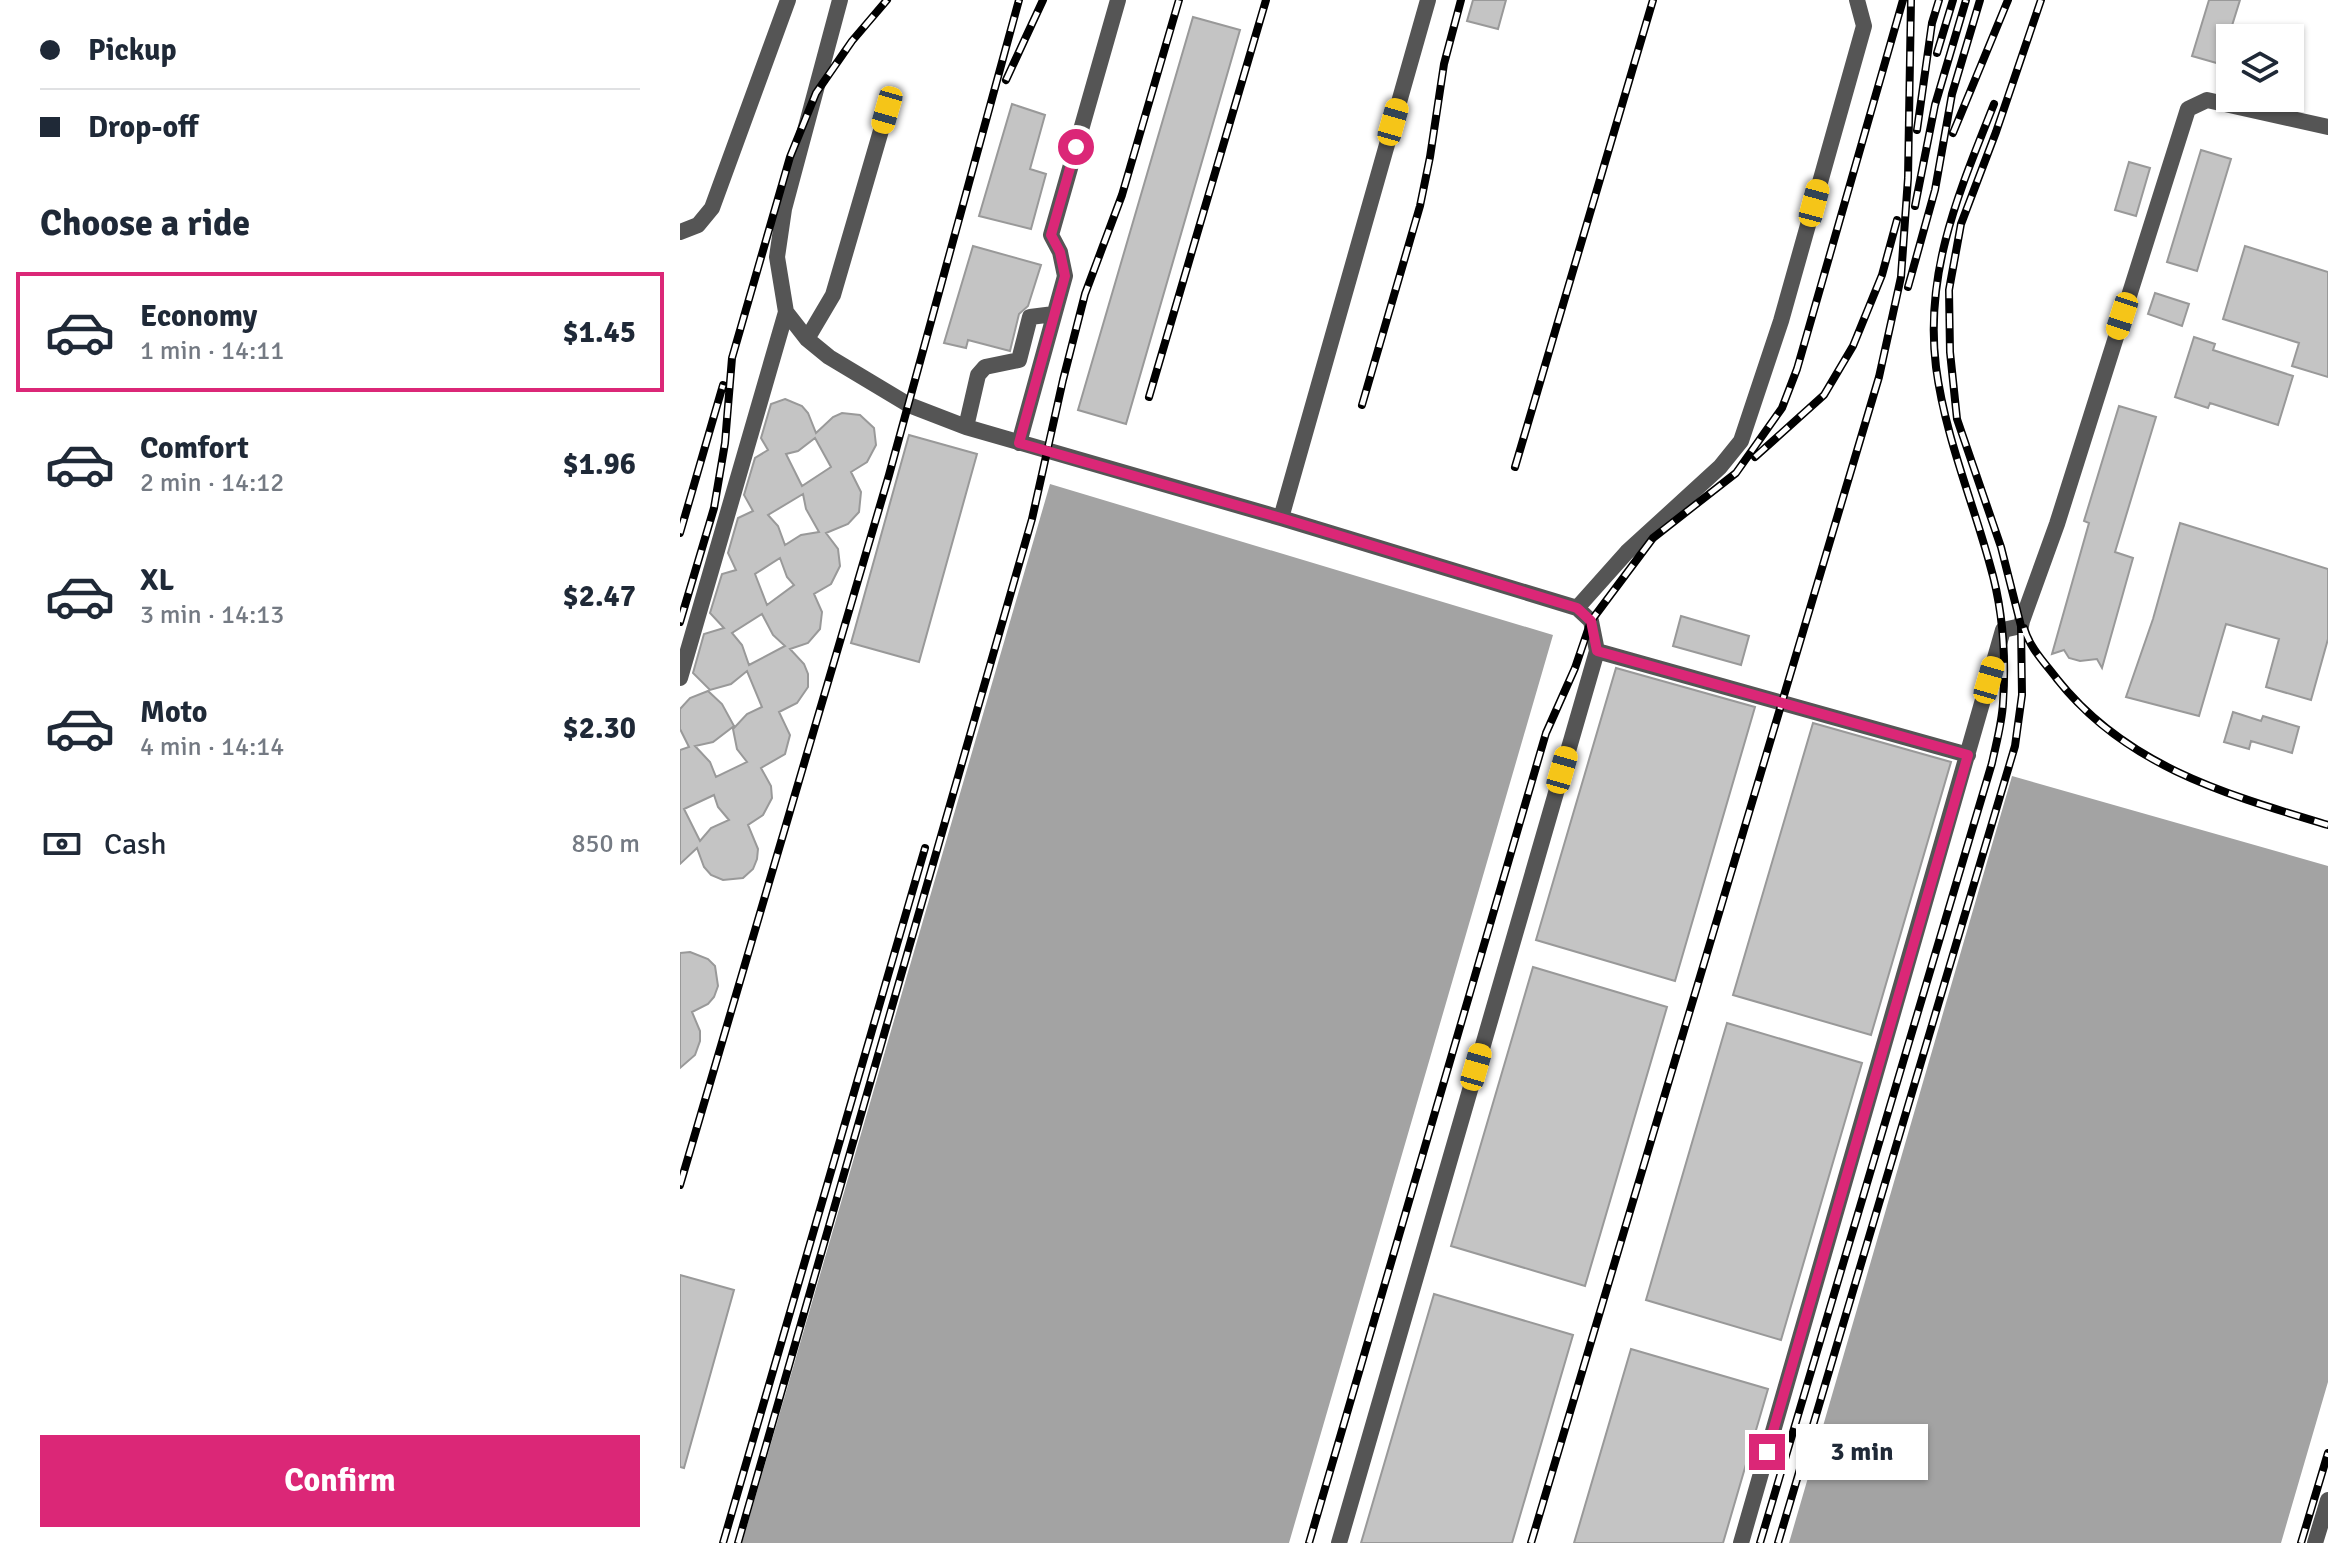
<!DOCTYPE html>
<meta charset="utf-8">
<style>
body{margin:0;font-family:Signika,sans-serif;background:#f6f6f7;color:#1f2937;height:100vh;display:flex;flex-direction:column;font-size:30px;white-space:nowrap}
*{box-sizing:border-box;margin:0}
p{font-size:26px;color:#747a83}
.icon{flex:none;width:44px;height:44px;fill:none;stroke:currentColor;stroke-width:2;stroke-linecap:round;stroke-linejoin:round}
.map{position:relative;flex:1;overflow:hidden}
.panel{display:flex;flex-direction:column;background:#fff;width:680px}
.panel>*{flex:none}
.top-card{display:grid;align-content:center;height:176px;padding:0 40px;background:#fff}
.tools{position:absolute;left:1536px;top:24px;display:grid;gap:16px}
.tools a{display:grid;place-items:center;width:88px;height:88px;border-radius:0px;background:#fff;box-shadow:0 2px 6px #0004;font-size:40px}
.end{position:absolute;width:36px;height:36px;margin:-18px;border:10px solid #db2777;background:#fff;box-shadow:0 0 0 4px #fff}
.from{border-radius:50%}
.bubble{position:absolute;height:56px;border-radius:0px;background:#fff;box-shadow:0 2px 6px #0004;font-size:26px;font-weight:800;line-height:56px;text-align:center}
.car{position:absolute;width:24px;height:48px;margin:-24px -12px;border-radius:10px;box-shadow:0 0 6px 2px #0007;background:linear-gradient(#f5c518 24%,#345 0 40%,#f5c518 0 76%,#345 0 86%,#f5c518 0)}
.top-card b{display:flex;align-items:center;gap:28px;height:76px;font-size:30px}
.top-card b+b{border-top:2px solid #e0e1e3}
.top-card i{width:20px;height:20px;background:#1f2937}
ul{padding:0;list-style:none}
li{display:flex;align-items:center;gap:24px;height:120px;margin:0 16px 12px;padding:0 24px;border:4px solid transparent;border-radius:0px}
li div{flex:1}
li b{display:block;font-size:30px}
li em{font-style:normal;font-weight:800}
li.active{border-color:#db2777}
li>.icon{width:72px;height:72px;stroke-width:1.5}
h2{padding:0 40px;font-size:36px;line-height:96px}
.pay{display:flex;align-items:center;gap:20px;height:88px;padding:0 40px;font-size:30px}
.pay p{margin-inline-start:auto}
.cta{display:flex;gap:16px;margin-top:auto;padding:16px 40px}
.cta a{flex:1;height:92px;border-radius:0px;background:#db2777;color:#fff;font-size:32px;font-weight:800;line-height:92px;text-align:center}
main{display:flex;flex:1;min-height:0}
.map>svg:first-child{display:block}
.water{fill:#a3a3a3}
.building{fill:#c4c4c4;stroke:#999;stroke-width:2;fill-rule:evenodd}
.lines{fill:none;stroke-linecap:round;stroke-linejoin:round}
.minor{stroke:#555;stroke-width:16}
.rail-casing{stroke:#000;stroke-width:8}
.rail{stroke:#fff;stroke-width:5;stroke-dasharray:15;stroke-linecap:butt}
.route{stroke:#db2777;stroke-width:10}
</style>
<main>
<section class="panel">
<div class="top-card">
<b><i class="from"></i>Pickup</b>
<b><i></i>Drop-off</b>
</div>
<h2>Choose a ride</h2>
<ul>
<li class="active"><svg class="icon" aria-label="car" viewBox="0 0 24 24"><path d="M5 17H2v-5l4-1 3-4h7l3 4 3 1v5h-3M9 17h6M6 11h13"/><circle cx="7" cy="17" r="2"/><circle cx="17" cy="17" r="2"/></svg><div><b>Economy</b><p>1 min · 14:11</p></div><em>$1.45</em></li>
<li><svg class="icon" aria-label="car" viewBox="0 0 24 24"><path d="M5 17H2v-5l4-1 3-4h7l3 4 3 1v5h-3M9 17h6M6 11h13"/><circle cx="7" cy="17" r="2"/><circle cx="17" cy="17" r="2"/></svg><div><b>Comfort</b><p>2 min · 14:12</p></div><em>$1.96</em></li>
<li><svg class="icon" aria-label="car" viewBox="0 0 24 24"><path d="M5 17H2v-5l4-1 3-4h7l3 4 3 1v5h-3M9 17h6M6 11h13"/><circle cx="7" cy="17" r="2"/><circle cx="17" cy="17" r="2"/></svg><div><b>XL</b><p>3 min · 14:13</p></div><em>$2.47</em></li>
<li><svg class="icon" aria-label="car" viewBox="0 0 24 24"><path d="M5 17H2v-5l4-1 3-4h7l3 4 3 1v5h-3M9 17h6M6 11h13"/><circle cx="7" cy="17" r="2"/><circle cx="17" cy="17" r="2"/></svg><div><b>Moto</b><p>4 min · 14:14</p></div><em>$2.30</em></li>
</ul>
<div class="pay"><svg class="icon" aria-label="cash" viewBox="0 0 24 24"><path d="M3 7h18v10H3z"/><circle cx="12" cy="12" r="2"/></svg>Cash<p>850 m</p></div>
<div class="cta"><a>Confirm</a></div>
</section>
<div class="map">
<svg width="1648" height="1543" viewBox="0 0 1648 1543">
<rect width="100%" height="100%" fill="#fff"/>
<path class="water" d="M370,484L873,635L609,1543H62Z
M1332,776L1648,866V1382L1601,1543H1109Z"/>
<path class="building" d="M793,0H826L818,29L787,21Z
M1529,0H1560L1540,64L1512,56Z
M513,17L560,30L446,424L398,410Z
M332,104L365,115L350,169L366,174L351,229L299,216Z
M1521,150L1551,159L1517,271L1487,262Z
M1449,162L1470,168L1456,216L1435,210Z
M293,246L361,265L348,306L339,314L330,351L288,340L286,348L264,343Z
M1565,246L1648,272V377L1612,366L1619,343L1543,319Z
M1475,293L1509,304L1502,326L1468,314Z
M1514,337L1535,344L1533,350L1613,376L1598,425L1530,403L1528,408L1495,397Z
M105,399L122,406L128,413L136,433L153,417L162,413L180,415L194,428L196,445L187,462L171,472L181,492L179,512L168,524L146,533L158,549L160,566L151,584L134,594L142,612L140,629L128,643L110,649L124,664L128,674V687L117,703L99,712L110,735L105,754L81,768L91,786L92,798L83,815L68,825L78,849L77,859L73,869L63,878L43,880L31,875L24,867L17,848L0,864V750L9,747L0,729V709L10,698L28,691L42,704L54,726L33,742L15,746L30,762L36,777L67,762L57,749L53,729L67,714L82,707L67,671L51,684L30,690L13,673L24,634L44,628L30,613L42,574L56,570L48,553L58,518L73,511L64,495L75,458L88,450L81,438L91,404ZM135,438L151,467L122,486L106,454L118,451ZM123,494L126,509L139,532L121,535L105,545L98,526L88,515ZM100,558L107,577L114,585L87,605L75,574ZM82,614L93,635L105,646L69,665L62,645L52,633ZM34,795L38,807L49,820L31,828L20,841L4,809Z
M1439,406L1476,417L1435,552L1453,558L1422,668L1417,659L1400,661L1389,658L1384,650L1372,654L1409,523L1404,521Z
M229,435L297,454L239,662L171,643Z
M1500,523L1648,569V639L1631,700L1586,687L1599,639L1546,624L1519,716L1446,697L1473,619Z
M1001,616L1069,636L1061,665L993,646Z
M936,668L1075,707L995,981L856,940Z
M1553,712L1581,721L1583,716L1619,727L1612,753L1571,741L1569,749L1544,742Z
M1133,723L1271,762L1191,1035L1053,995Z
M10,952L28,959L35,966L38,986L34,997L28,1004L12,1012L20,1031V1041L15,1055L0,1068V953Z
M853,967L987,1007L905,1286L771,1246Z
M1047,1023L1182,1063L1101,1340L966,1300Z
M0,1275L54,1290L4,1468L0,1467Z
M754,1294L893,1335L832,1543H681Z
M951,1349L1088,1389L1043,1543H894Z"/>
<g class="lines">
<path class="minor" d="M160,0L104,209L97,257L106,312L127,339L149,357L229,405L286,427L601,518L897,608L911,621L917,651L1288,755
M0,232L18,225L32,208L108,0
M127,339L153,295L207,110
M286,427L298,375L305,367L339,360L350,317L374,314
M339,443L385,276L380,252L371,235L438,0
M601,518L748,0
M897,608L947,552L1040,467L1061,441L1101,321L1184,26L1177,0
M0,678L106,312
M659,1543L917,651
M1061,1543L1323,630L1341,626L1342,621L1377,524L1508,109L1527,100L1648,127
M1635,1543L1648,1500"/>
<g class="rail-casing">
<path id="rail" d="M1257,53L1273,0
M326,80L363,0
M1237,130L1252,23L1259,0
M1273,133L1328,0
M1235,206L1255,105L1286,0
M1228,287L1255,190L1272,94L1300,0
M469,397L586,0
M682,405L740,206L750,157L764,64L781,0
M1075,457L1144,395L1173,346L1202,275L1217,220
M835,467L973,0
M0,533L43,385
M0,622L34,508L45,443L52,358L110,157L136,93L172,41L207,0
M1344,628C1350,648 1364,662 1377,679C1446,766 1545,794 1648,825
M0,1185L209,475L339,0
M43,1543L245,848
M58,1543L352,519L383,380L405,294L442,195L499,0
M629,1543L866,733L895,668L911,621L973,538L1056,473L1102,408L1117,369L1223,0
M851,1543L1199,377L1221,277L1228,178L1231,0
M1080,1543L1312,763C1316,744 1322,723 1323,703C1326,658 1323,609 1310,565C1292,499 1265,436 1256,367C1244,271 1280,190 1314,104
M1098,1543L1335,746L1342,695L1341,626L1321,547L1277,419L1270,352L1269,290L1281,224L1316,132L1361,0
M1621,1543L1648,1453"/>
</g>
<use href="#rail" class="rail"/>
</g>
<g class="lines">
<path class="route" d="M396,147L371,235L380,252L385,276L339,443L601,518L897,608L911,621L917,651L1288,755L1087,1452"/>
</g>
</svg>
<div class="tools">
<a><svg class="icon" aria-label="layers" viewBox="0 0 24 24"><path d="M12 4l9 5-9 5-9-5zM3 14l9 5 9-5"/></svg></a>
</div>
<i class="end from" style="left:396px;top:147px"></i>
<i class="end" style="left:1087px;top:1452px"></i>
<div class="bubble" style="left:1116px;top:1424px;width:132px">3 min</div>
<i class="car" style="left:207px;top:110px;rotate:196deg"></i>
<i class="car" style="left:713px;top:122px;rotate:16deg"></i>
<i class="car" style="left:1134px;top:203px;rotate:15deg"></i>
<i class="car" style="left:1442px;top:316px;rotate:198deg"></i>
<i class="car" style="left:1309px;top:680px;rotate:16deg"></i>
<i class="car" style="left:882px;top:770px;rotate:16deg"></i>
<i class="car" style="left:796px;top:1067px;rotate:16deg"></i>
</div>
</main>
